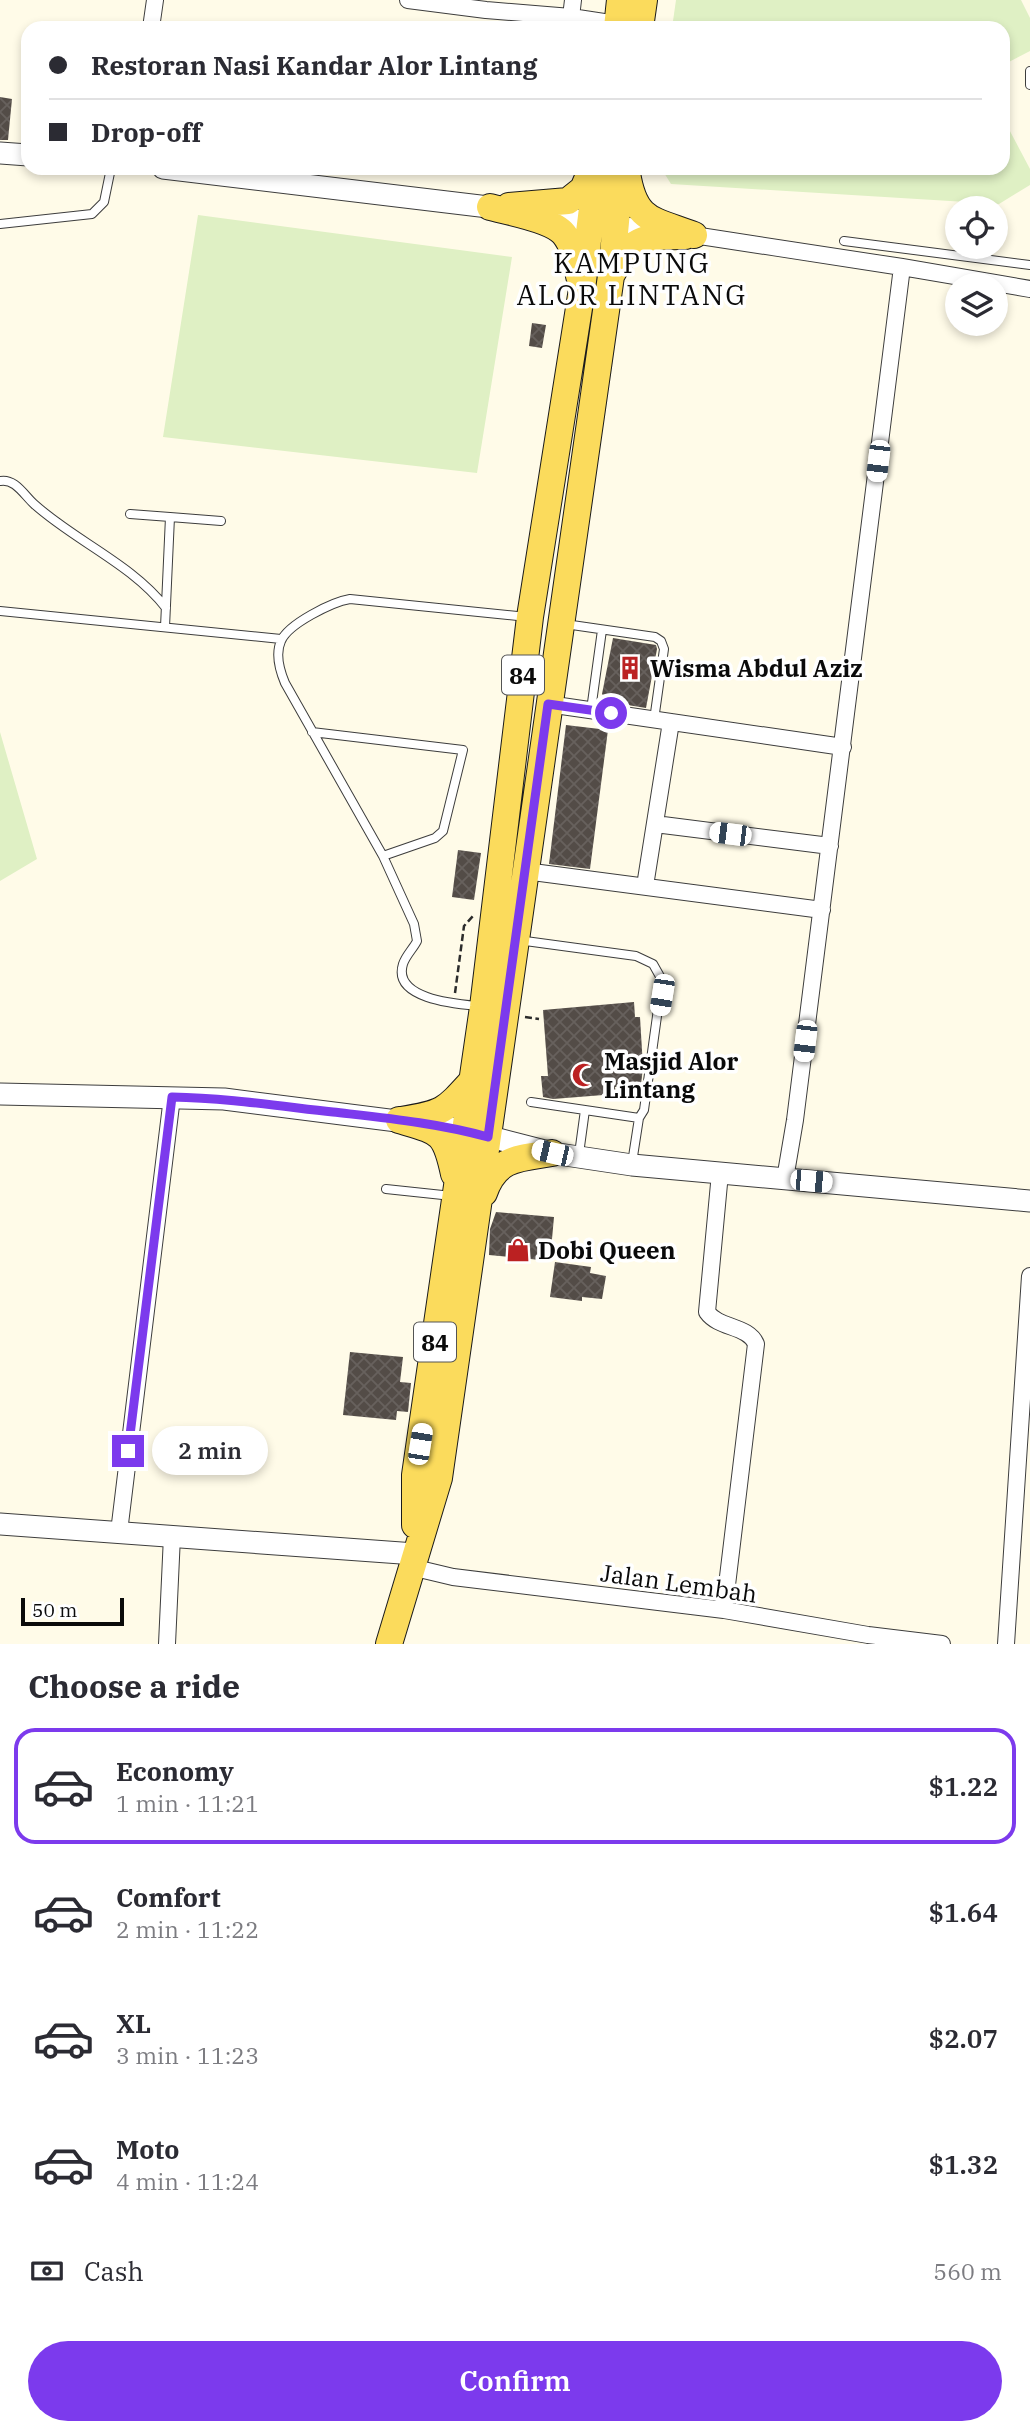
<!DOCTYPE html>
<meta charset="utf-8">
<style>
body{margin:0;font-family:"IBM Plex Serif",serif;background:#f7f7f7;color:#2b2b33;height:100vh;display:flex;flex-direction:column;font-size:26px;white-space:nowrap}
*{box-sizing:border-box;margin:0}
p{font-size:23px;color:#7c7c81}
.icon{flex:none;width:38px;height:38px;fill:none;stroke:currentColor;stroke-width:2;stroke-linecap:round;stroke-linejoin:round}
.map{position:relative;height:1644px;overflow:hidden}
.drawer{display:flex;flex-direction:column;background:#fff;flex:1}
.drawer>*{flex:none}
.hud{position:absolute;left:21px;top:21px;width:989px;height:154px;border-radius:21px;box-shadow:0 4px 10px #0003;display:grid;align-content:center;height:154px;padding:0 28px;background:#fff}
.controls{position:absolute;left:945px;top:196px;display:grid;gap:14px}
.controls a{display:grid;place-items:center;width:63px;height:63px;border-radius:50%;background:#fff;box-shadow:0 4px 10px #0003;font-size:35px}
.scale{position:absolute;left:21px;bottom:18px;width:103px;box-sizing:border-box;padding-left:7px;border:4px solid #0a0a0a;border-top:0;font-size:19px;line-height:24px;white-space:nowrap;color:#0a0a0a;-webkit-text-stroke:5px #fff;paint-order:stroke}
.end{position:absolute;width:32px;height:32px;margin:-16px;border:9px solid #7c3aed;background:#fff;box-shadow:0 0 0 4px #fff}
.from{border-radius:50%}
.bubble{position:absolute;height:49px;border-radius:24px;background:#fff;box-shadow:0 4px 10px #0003;font-size:23px;font-weight:600;line-height:49px;text-align:center}
.car{position:absolute;width:21px;height:42px;margin:-21px -10px;border-radius:9px;box-shadow:0 0 5px 2px #0007;background:linear-gradient(#fff 24%,#345 0 40%,#fff 0 76%,#345 0 86%,#fff 0)}
.hud b{display:flex;align-items:center;gap:24px;height:66px;font-size:26px}
.hud b+b{border-top:2px solid #e1e1e2}
.hud i{width:18px;height:18px;background:#2b2b33}
ul{padding:0;list-style:none}
li{display:flex;align-items:center;gap:21px;height:116px;margin:0 14px 10px;padding:0 14px;border:4px solid transparent;border-radius:21px}
li div{flex:1}
li b{display:block;font-size:26px}
li em{font-style:normal;font-weight:600}
li.current{border-color:#7c3aed}
li>.icon{width:63px;height:63px;stroke-width:1.5}
h2{padding:0 28px;font-size:32px;line-height:84px}
.pay{display:flex;align-items:center;gap:18px;height:77px;padding:0 28px;font-size:26px}
.pay p{margin-inline-start:auto}
.primary-button{display:flex;gap:14px;margin-top:auto;padding:14px 28px}
.primary-button a{flex:1;height:80px;border-radius:42px;background:#7c3aed;color:#fff;font-size:28px;font-weight:600;line-height:80px;text-align:center}
.map>svg:first-child{display:block}
.pitch{fill:#dff0c4}
.building{fill:url(#building-cross-hatch)}
.lines{fill:none;stroke-linecap:round;stroke-linejoin:round}
.service-casing{stroke:#3d3d3d;stroke-width:10}
.minor-casing{stroke:#3d3d3d;stroke-width:18}
.tertiary-casing{stroke:#3d3d3d;stroke-width:23}
.primary-casing{stroke:#1b1b1b;stroke-width:28}
.path{stroke:#2c2c2c;stroke-width:2.5;stroke-dasharray:7 3.5;stroke-linecap:butt}
.service{stroke:#fff;stroke-width:8}
.minor{stroke:#fff;stroke-width:16}
.tertiary{stroke:#fff;stroke-width:21}
.primary{stroke:#fbdb5c;stroke-width:26}
.route{stroke:#7c3aed;stroke-width:9}
.labels{text-anchor:middle;dominant-baseline:central;stroke-width:7;stroke-linejoin:round;paint-order:stroke}
.shield{fill:#fff;stroke:#545454;stroke-width:2}
.shield-label{font-size:23px;font-weight:bold;fill:#0a0a0a}
.poi-label{font-size:24px;font-weight:bold;fill:#0a0a0a;stroke:#fff;text-anchor:start}
.street-label{font-size:24px;fill:#0a0a0a;stroke:#fff}
.quarter-label{font-size:28px;letter-spacing:2px;fill:#0a0a0a;stroke:#fff}
</style>
<div class="map">
<svg width="1030" height="1644" viewBox="0 0 1030 1644">
<defs>
<pattern id="building-cross-hatch" width="8" height="8" patternUnits="userSpaceOnUse" patternTransform="scale(1.75)"><rect width="8" height="8" fill="#534c47"/><path d="M0 0l8 8M0 8l8-8" fill="none" stroke="#67615d"/></pattern>
</defs>
<rect width="100%" height="100%" fill="#fffbe8"/>
<path class="pitch" d="M676,0H1021L1030,18V51L1003,65V28H672Z
M1003,118L1030,169V185L999,204L671,184L661,168H1003Z
M198,215L512,257L477,473L163,437Z
M0,732L37,859L0,881Z"/>
<path class="building" d="M0,97L12,99L8,140H0Z
M532,323L546,325L542,348L529,346Z
M613,638L656,645L657,649L646,708L609,702L602,694Z
M566,725L608,730L590,869L549,864Z
M458,850L481,853L474,900L452,897Z
M634,1002L635,1017H640L643,1067L641,1085L615,1087L616,1094L553,1099L543,1097L541,1076H548L543,1010Z
M496,1212L554,1217L550,1261L489,1255L490,1229Z
M555,1262L591,1267L590,1273L606,1276L602,1299L582,1297V1301L550,1297Z
M350,1352L403,1357L400,1382L411,1383L408,1412L397,1411L396,1420L343,1415Z"/>
<g class="lines">
<g class="service-casing">
<path id="service" d="M1030,71V85
M0,224L92,214L104,202L111,168
M844,241L1030,265
M0,481C15,478 24,495 34,504C75,541 132,564 166,608
M130,514L170,517
M0,611L281,639
M565,624L655,637L661,641L664,649L654,720
M165,627L170,517L221,521
M591,710L602,630
M312,732L463,750L443,831L435,838L383,856
M518,940L636,956L653,964L662,980L644,1110L639,1118L531,1102
M478,1006C456,1004 392,999 403,964C406,955 413,949 417,941L414,924L383,856L285,683C280,671 275,654 281,641C288,624 332,602 350,599L527,617
M579,1154L585,1110
M632,1163L639,1118
M386,1189L452,1196"/>
</g>
<g class="minor-casing">
<path id="minor" d="M408,0L486,10L571,17
M573,0L571,17L617,24
M151,28L155,0
M607,223L658,230
M687,234L902,267L1030,289
M548,704L843,747
M655,824L830,846
M525,871L822,910
M645,886L671,722
M720,1173L707,1312C719,1329 748,1325 756,1344L724,1610
M785,1179L795,1120L902,267
M119,1532L172,1097
M411,1567L453,1577L724,1610L868,1635L942,1644
M167,1644L172,1536
M1006,1644L1030,1276"/>
</g>
<g class="tertiary-casing">
<path id="tertiary" d="M0,153L28,155
M163,168L505,209
M537,214L590,222
M0,1094L224,1099L460,1129L552,1153L632,1165L1030,1201
M0,1524L415,1554"/>
</g>
<g class="primary-casing">
<path id="primary" d="M617,28L620,0
M640,28L644,0
M627,173C635,222 652,219 694,235
M509,206L568,201L583,189L592,168
M490,207C509,212 552,219 564,234C573,245 577,262 579,276
M612,274C633,236 642,237 685,236
M399,1120C440,1132 445,1131 454,1174
M401,1120C443,1113 444,1112 472,1081
M484,1193C496,1157 520,1158 552,1153
M415,1525V1475L483,1007L530,617L582,289L597,168
M389,1644L439,1478L611,276L621,168"/>
</g>
<path class="path" d="M455,993L464,926L473,916
M525,1017L539,1019"/>
<use href="#service" class="service"/>
<use href="#minor" class="minor"/>
<use href="#tertiary" class="tertiary"/>
<use href="#primary" class="primary"/>
</g>
<g class="lines">
<path class="route" d="M128,1451L172,1097C226,1098 279,1106 333,1112C385,1118 438,1123 488,1137L548,704L611,713"/>
</g>
<defs>
<g id="building-bare" transform="scale(1.89)"><path d="M-4-6H4V6H1V3H-1V6H-4ZM-2.5-4.3h1.7v1.8h-1.7ZM.8-4.3h1.7v1.8H.8ZM-2.5-1h1.7V.8h-1.7ZM.8-1h1.7V.8H.8Z" fill="#bb2122" stroke="#fff" stroke-width="2.5" paint-order="stroke"/></g>
<g id="mosque-bare" transform="scale(1.89)"><path d="M3.5-4.9A6 6 0 1 0 3.5 4.9A5 5 0 1 1 3.5-4.9Z" fill="#bb2122" stroke="#fff" stroke-width="2.5" paint-order="stroke"/></g>
<g id="shop-bare" transform="scale(1.89)"><path d="M-5-2.5h2.3a2.7 3.5 0 0 1 5.4 0H5L5.5 6h-11ZM-1.5-2.5h3a1.5 2.3 0 0 0-3 0Z" fill="#bb2122" stroke="#fff" stroke-width="2.5" paint-order="stroke"/></g>
</defs>
<g fill-rule="evenodd">
<use href="#building-bare" x="630" y="668"/>
<use href="#mosque-bare" x="584" y="1075"/>
<use href="#shop-bare" x="518" y="1250"/>
</g>
<g class="labels">
<g class="shield">
<rect x="502" y="655.5" width="42" height="39" rx="5"/>
<rect x="414" y="1322.5" width="42" height="39" rx="5"/>
</g>
<g class="shield-label">
<text x="523" y="675">84</text>
<text x="435" y="1342">84</text>
</g>
<g class="poi-label">
<text x="650" y="668">Wisma Abdul Aziz</text>
<text x="604" y="1061">Masjid Alor<tspan x="604" dy="28">Lintang</tspan></text>
<text x="538" y="1250">Dobi Queen</text>
</g>
<g class="street-label">
<text transform="translate(679 1583) rotate(8)">Jalan Lembah</text>
</g>
<g class="quarter-label">
<text x="632" y="262">KAMPUNG<tspan x="632" dy="32">ALOR LINTANG</tspan></text>
</g>
</g>
</svg>
<div class="controls">
<a><svg class="icon" aria-label="locate" viewBox="0 0 24 24"><circle cx="12" cy="12" r="6"/><path d="M12 2v4M12 18v4M2 12h4M18 12h4"/></svg></a>
<a><svg class="icon" aria-label="layers" viewBox="0 0 24 24"><path d="M12 4l9 5-9 5-9-5zM3 14l9 5 9-5"/></svg></a>
</div>
<div class="scale">50 m</div>
<i class="end from" style="left:611px;top:713px"></i>
<i class="end" style="left:128px;top:1451px"></i>
<div class="bubble" style="left:152px;top:1426px;width:116px">2 min</div>
<i class="car" style="left:878px;top:461px;rotate:187deg"></i>
<i class="car" style="left:730px;top:834px;rotate:277deg"></i>
<i class="car" style="left:662px;top:995px;rotate:189deg"></i>
<i class="car" style="left:805px;top:1041px;rotate:187deg"></i>
<i class="car" style="left:552px;top:1153px;rotate:283deg"></i>
<i class="car" style="left:811px;top:1181px;rotate:95deg"></i>
<i class="car" style="left:420px;top:1444px;rotate:9deg"></i>
<div class="hud">
<b><i class="from"></i>Restoran Nasi Kandar Alor Lintang</b>
<b><i></i>Drop-off</b>
</div>
</div>
<section class="drawer">
<h2>Choose a ride</h2>
<ul>
<li class="current"><svg class="icon" aria-label="car" viewBox="0 0 24 24"><path d="M5 17H2v-5l4-1 3-4h7l3 4 3 1v5h-3M9 17h6M6 11h13"/><circle cx="7" cy="17" r="2"/><circle cx="17" cy="17" r="2"/></svg><div><b>Economy</b><p>1 min · 11:21</p></div><em>$1.22</em></li>
<li><svg class="icon" aria-label="car" viewBox="0 0 24 24"><path d="M5 17H2v-5l4-1 3-4h7l3 4 3 1v5h-3M9 17h6M6 11h13"/><circle cx="7" cy="17" r="2"/><circle cx="17" cy="17" r="2"/></svg><div><b>Comfort</b><p>2 min · 11:22</p></div><em>$1.64</em></li>
<li><svg class="icon" aria-label="car" viewBox="0 0 24 24"><path d="M5 17H2v-5l4-1 3-4h7l3 4 3 1v5h-3M9 17h6M6 11h13"/><circle cx="7" cy="17" r="2"/><circle cx="17" cy="17" r="2"/></svg><div><b>XL</b><p>3 min · 11:23</p></div><em>$2.07</em></li>
<li><svg class="icon" aria-label="car" viewBox="0 0 24 24"><path d="M5 17H2v-5l4-1 3-4h7l3 4 3 1v5h-3M9 17h6M6 11h13"/><circle cx="7" cy="17" r="2"/><circle cx="17" cy="17" r="2"/></svg><div><b>Moto</b><p>4 min · 11:24</p></div><em>$1.32</em></li>
</ul>
<div class="pay"><svg class="icon" aria-label="cash" viewBox="0 0 24 24"><path d="M3 7h18v10H3z"/><circle cx="12" cy="12" r="2"/></svg>Cash<p>560 m</p></div>
<div class="primary-button"><a>Confirm</a></div>
</section>
